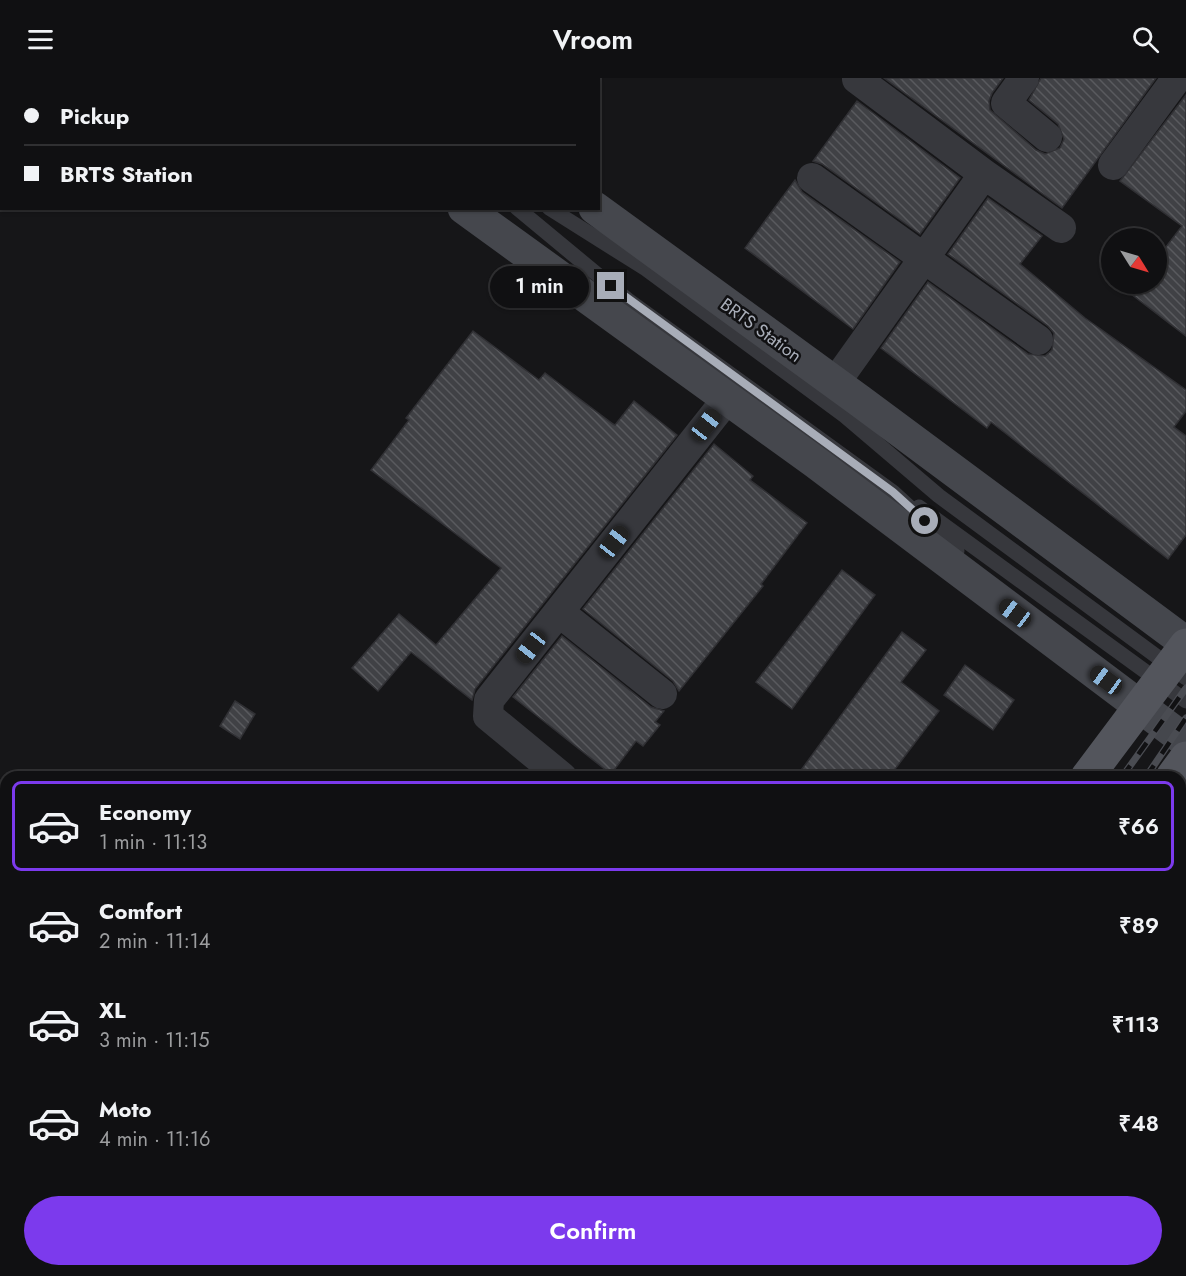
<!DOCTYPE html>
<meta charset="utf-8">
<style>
body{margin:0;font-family:Jost,sans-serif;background:#19191b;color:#f1f3f6;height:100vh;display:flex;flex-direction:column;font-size:22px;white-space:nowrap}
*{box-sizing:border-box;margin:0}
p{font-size:20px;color:#9c9d9f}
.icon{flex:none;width:33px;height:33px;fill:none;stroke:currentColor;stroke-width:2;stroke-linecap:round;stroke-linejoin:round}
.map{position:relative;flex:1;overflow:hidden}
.drawer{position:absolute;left:0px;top:693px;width:1186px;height:506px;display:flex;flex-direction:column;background:#101012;border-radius:18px 18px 0 0;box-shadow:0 2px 4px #0004,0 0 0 2px #303032}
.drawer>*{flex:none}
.banner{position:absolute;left:0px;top:0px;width:600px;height:132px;box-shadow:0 2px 4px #0004,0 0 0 2px #303032;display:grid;align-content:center;height:132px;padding:0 24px;background:#101012}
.needle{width:39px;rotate:127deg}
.fabs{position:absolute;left:1101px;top:150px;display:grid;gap:12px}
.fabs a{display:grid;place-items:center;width:66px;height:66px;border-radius:50%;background:#101012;box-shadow:0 2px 4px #0004,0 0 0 2px #303032;font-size:30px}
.end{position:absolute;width:27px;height:27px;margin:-14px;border:8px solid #a8adb8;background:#111;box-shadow:0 0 0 3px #111}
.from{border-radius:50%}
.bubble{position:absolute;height:42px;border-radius:21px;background:#101012;box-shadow:0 2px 4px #0004,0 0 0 2px #303032;font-size:20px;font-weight:600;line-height:42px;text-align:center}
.car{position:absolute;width:18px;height:36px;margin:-18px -9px;border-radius:8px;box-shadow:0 0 4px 2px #0007;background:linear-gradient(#222 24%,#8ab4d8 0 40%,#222 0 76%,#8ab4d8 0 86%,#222 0)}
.banner b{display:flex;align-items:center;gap:21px;height:57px;font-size:22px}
.banner b+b{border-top:2px solid #303032}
.banner i{width:15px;height:15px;background:#f1f3f6}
ul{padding:10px 0 0;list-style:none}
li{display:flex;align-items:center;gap:18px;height:90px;margin:0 12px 9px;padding:0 12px;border:3px solid transparent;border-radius:9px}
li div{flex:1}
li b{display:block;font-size:22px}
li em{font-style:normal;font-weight:600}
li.on{border-color:#7c3aed}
li>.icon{width:54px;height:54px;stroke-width:1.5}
.button{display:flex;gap:12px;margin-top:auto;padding:12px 24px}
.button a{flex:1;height:69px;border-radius:36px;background:#7c3aed;color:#fff;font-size:24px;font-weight:600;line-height:69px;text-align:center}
header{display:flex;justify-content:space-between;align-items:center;height:78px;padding:0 24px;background:#101012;font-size:27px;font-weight:600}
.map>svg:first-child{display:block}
.building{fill:url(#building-back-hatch);stroke:#303034;stroke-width:1.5}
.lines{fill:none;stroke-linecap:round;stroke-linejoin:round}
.lane{stroke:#37383d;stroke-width:15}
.street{stroke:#37383d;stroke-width:30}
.secondary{stroke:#45474d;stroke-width:33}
.primary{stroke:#53555c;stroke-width:33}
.rail-casing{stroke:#4a4c52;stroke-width:7}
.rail{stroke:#111113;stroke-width:4.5;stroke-dasharray:14;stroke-linecap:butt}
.route{stroke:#a8adb8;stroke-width:8}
.labels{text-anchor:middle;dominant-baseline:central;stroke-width:5;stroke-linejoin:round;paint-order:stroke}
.street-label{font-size:18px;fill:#a8adb8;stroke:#111113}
</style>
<header><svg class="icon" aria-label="menu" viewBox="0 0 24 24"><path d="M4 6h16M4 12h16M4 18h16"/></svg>Vroom<svg class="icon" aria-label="search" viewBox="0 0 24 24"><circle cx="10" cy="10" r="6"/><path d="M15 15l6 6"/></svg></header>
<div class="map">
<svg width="1186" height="1198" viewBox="0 0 1186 1198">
<defs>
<pattern id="building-back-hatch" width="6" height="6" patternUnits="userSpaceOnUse" patternTransform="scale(1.5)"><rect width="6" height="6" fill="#404145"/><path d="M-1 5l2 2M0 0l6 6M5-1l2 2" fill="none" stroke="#595a5e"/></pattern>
</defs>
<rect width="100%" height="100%" fill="#161618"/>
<path class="building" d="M884,0H1003L992,15L989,23L990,32L1036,72L1045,76L1060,70L1064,61L1058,46L1029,22L1041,0H1156L1062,130Z
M1186,17V258L1118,206H1156V182L1182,148L1120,103Z
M857,23L960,100L920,156L822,86L813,83Z
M795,102L802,114L900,184L853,251L745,170Z
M988,120L1042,158L1020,186L1085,240L1186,312V333L1174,349L1186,358V457L1168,481L991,344L987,350L881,270L928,204L1028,276L1045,278L1052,272L1054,255L1048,248L948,176Z
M473,253L539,302L545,295L613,346L615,347L634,323L677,357L475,611L472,622L411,574L378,613L352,590L399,536L436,567L501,490L371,392L409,342L406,340Z
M714,366L753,398L750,402L807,445L761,506L763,508L679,613L673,603L583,531Z
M842,492L875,517L792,631L756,604Z
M902,554L926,572L901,604L939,633L889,699H796Z
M562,558L651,629L664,633L655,644L660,647L643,668L636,663L611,696L513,619Z
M965,587L1014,622L993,652L944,617Z
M235,623L255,636L240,661L220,648Z"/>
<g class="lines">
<path class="lane" d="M349,0L351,2
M517,130L628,222L893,414L957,473
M549,130L646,191L845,338L939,418L1186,600
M919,429L1186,623
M758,1198L762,1192"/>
<path class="street" d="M1024,0L1006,25L1047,59
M1113,87L1177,0
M984,96L1061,150
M812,100L1038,262
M835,305L984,96L857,1
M559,534L662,616
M562,699L488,638L489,622L727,321
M1180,805L1186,810"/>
<path class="secondary" d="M286,0L288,2
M415,0L417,2
M464,130L815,384L1186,663
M595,130L860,323L1186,565"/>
<path class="primary" d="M1087,699L1186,567
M1172,699L1186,680
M719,1198L723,1192
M835,1198L839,1192"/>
<g class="rail-casing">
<path id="rail" d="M1122,699L1186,610
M1146,699L1186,640
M758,1198L762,1192
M790,1198L794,1192"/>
</g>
<use href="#rail" class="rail"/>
</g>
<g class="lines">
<path class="route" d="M611,208L893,414L925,443"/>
</g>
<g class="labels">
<g class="street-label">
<text transform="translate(761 252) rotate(36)">BRTS Station</text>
</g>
</g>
</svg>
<div class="fabs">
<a><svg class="needle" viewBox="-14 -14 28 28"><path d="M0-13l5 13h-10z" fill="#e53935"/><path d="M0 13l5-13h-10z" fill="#9c9d9f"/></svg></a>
</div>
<i class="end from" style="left:925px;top:443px"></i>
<i class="end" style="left:611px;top:208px"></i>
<div class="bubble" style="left:490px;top:188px;width:99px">1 min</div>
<i class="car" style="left:706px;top:347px;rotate:38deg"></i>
<i class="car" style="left:614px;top:464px;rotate:38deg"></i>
<i class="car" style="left:1015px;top:535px;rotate:307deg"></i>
<i class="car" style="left:531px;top:569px;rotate:218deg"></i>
<i class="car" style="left:1106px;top:602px;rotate:306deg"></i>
<div class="banner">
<b><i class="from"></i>Pickup</b>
<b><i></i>BRTS Station</b>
</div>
<section class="drawer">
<ul>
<li class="on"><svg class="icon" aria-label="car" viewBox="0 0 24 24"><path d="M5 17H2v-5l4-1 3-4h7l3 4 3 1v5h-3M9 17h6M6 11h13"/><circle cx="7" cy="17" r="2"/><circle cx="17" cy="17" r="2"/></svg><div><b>Economy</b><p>1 min · 11:13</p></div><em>₹66</em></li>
<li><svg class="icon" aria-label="car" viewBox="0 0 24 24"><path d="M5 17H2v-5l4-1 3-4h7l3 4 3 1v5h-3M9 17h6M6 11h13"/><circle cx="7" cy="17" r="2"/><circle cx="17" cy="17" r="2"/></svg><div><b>Comfort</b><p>2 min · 11:14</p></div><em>₹89</em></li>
<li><svg class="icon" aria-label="car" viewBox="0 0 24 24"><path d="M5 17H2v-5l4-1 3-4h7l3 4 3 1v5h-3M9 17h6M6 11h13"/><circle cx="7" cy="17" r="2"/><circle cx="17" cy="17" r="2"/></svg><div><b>XL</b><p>3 min · 11:15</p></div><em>₹113</em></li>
<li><svg class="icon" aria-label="car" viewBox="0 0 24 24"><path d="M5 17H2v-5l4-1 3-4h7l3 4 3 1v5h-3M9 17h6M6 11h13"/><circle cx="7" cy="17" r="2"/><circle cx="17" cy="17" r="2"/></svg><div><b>Moto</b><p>4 min · 11:16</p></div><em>₹48</em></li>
</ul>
<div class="button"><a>Confirm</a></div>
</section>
</div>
